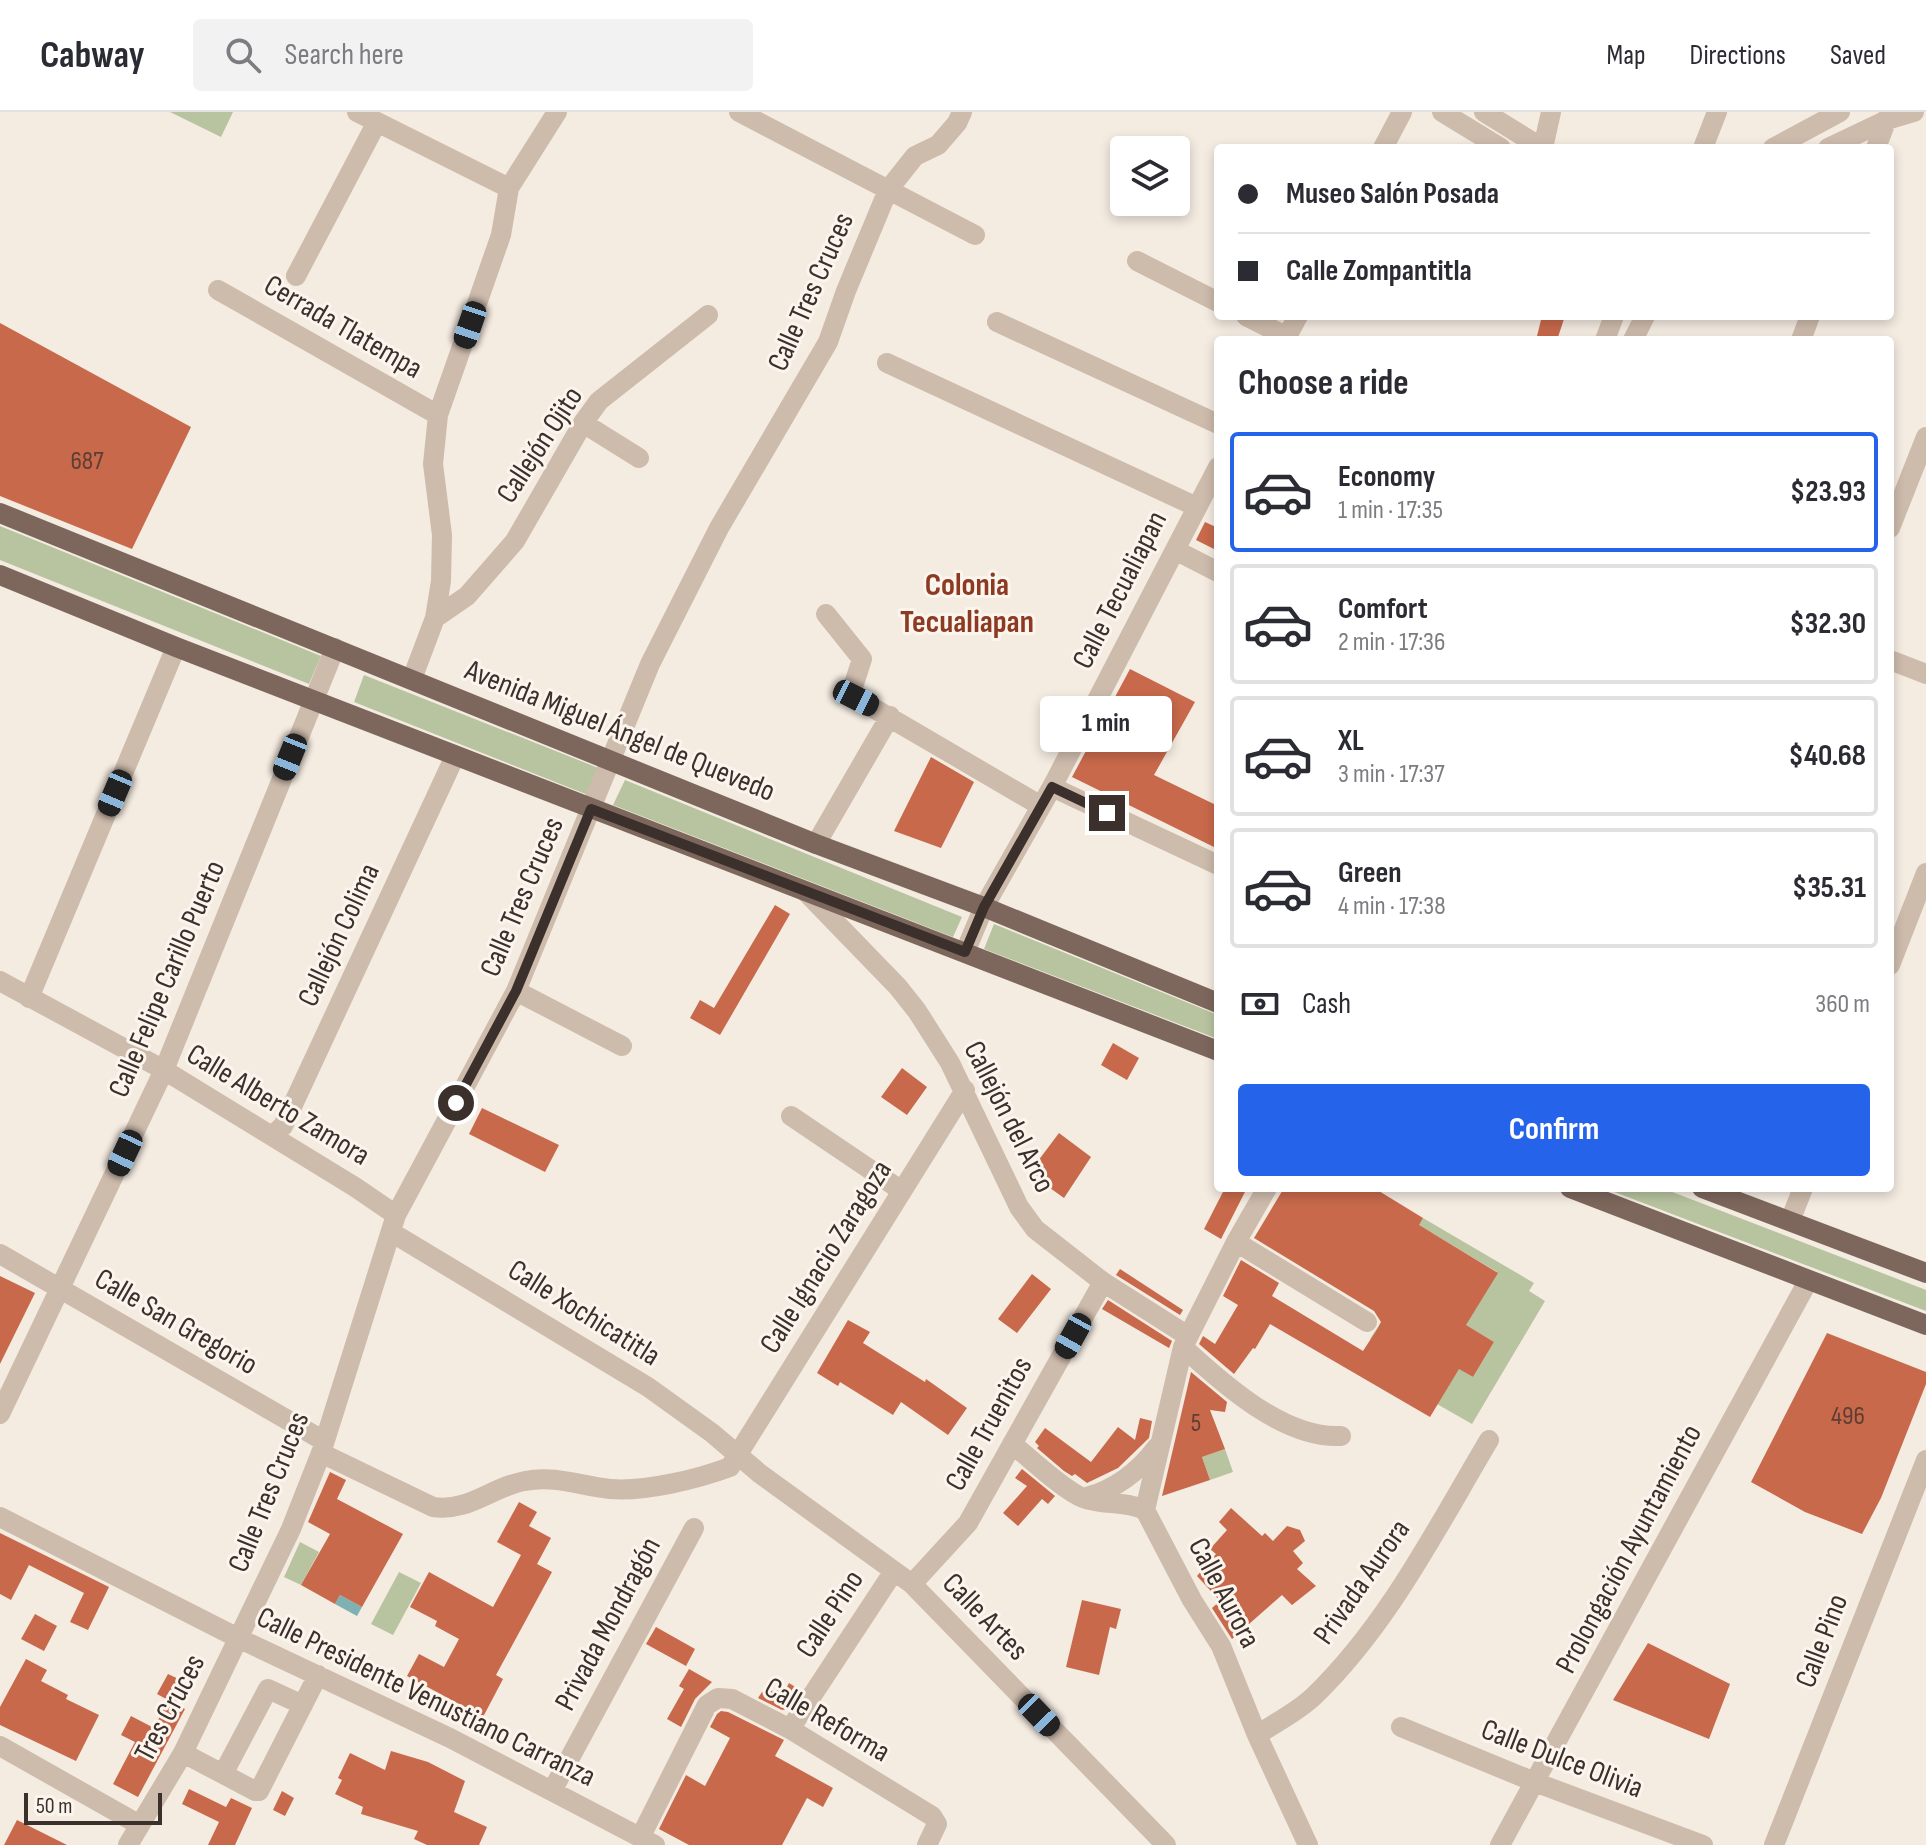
<!DOCTYPE html>
<meta charset="utf-8">
<style>
body{margin:0;font-family:"Sofia Sans Condensed",sans-serif;background:#f2f2f3;color:#2b2b33;height:100vh;display:flex;flex-direction:column;font-size:30px;white-space:nowrap}
*{box-sizing:border-box;margin:0}
p{font-size:26px;color:#7c7c81}
.icon{flex:none;width:44px;height:44px;fill:none;stroke:currentColor;stroke-width:2;stroke-linecap:round;stroke-linejoin:round}
.map{position:relative;flex:1;overflow:hidden}
.drawer{position:absolute;left:1214px;top:224px;width:680px;height:856px;display:flex;flex-direction:column;background:#fff;border-radius:8px;box-shadow:0 4px 12px #0003}
.drawer>*{flex:none}
.guide{position:absolute;left:1214px;top:32px;width:680px;height:176px;border-radius:8px;box-shadow:0 4px 12px #0003;display:grid;align-content:center;height:176px;padding:0 24px;background:#fff}
.fabs{position:absolute;left:1110px;top:24px;display:grid;gap:16px}
.fabs a{display:grid;place-items:center;width:80px;height:80px;border-radius:8px;background:#fff;box-shadow:0 4px 12px #0003;font-size:40px}
.scale{position:absolute;left:24px;bottom:20px;width:138px;box-sizing:border-box;padding-left:8px;border:4px solid #3b302b;border-top:0;font-size:22px;line-height:28px;white-space:nowrap;color:#3b302b;-webkit-text-stroke:6px #fbf5ee;paint-order:stroke}
.end{position:absolute;width:36px;height:36px;margin:-18px;border:10px solid #3b302b;background:#fff;box-shadow:0 0 0 4px #fff}
.from{border-radius:50%}
.bubble{position:absolute;height:56px;border-radius:8px;background:#fff;box-shadow:0 4px 12px #0003;font-size:26px;font-weight:700;line-height:56px;text-align:center}
.car{position:absolute;width:24px;height:48px;margin:-24px -12px;border-radius:10px;box-shadow:0 0 6px 2px #0007;background:linear-gradient(#222 24%,#8ab4d8 0 40%,#222 0 76%,#8ab4d8 0 86%,#222 0)}
.guide b{display:flex;align-items:center;gap:28px;height:76px;font-size:30px}
.guide b+b{border-top:2px solid #e1e1e2}
.guide i{width:20px;height:20px;background:#2b2b33}
ul{padding:0;list-style:none}
li{display:flex;align-items:center;gap:24px;height:120px;margin:0 16px 12px;padding:0 8px;border:4px solid #e1e1e2;border-radius:8px}
li div{flex:1}
li b{display:block;font-size:30px}
li em{font-style:normal;font-weight:700}
li.selected{border-color:#2563eb}
li>.icon{width:72px;height:72px;stroke-width:1.5}
h2{padding:0 24px;font-size:36px;line-height:96px}
.pay{display:flex;align-items:center;gap:20px;height:88px;padding:0 24px;font-size:30px}
.pay p{margin-inline-start:auto}
.action{display:flex;gap:16px;margin-top:auto;padding:16px 24px}
.action a{flex:1;height:92px;border-radius:8px;background:#2563eb;color:#fff;font-size:32px;font-weight:700;line-height:92px;text-align:center}
header{display:flex;align-items:center;gap:48px;box-sizing:border-box;height:112px;padding:0 40px;background:#fff;border-bottom:2px solid #e1e1e2}
header strong{font-size:38px}
nav{display:flex;gap:44px;margin-inline-start:auto;font-size:28px}
.search{width:560px;height:72px;background:#f2f2f3;display:flex;align-items:center;gap:20px;box-sizing:border-box;padding:0 28px;border-radius:8px;color:#7c7c81;font-size:30px}
.map>svg:first-child{display:block}
.green{fill:#b8c4a0}
.water{fill:#7fb0b2}
.building{fill:#c8694b}
.lines{fill:none;stroke-linecap:round;stroke-linejoin:round}
.minor{stroke:#cdbbac;stroke-width:20}
.major{stroke:#7d675c;stroke-width:20}
.route{stroke:#3b302b;stroke-width:10}
.labels{text-anchor:middle;dominant-baseline:central;stroke-width:6;stroke-linejoin:round;paint-order:stroke}
.number-label{font-size:26px;fill:#5e3e33}
.street-label{font-size:30px;fill:#3b302b;stroke:#fbf5ee}
.neighbourhood-label{font-size:32px;font-weight:bold;fill:#8c3b22;stroke:#fbf5ee}
</style>
<header>
<strong>Cabway</strong>
<div class="search"><svg class="icon" aria-label="search" viewBox="0 0 24 24"><circle cx="10" cy="10" r="6"/><path d="M15 15l6 6"/></svg>Search here</div>
<nav><a>Map</a><a>Directions</a><a>Saved</a></nav>
</header>
<div class="map">
<svg width="1926" height="1733" viewBox="0 0 1926 1733">
<rect width="100%" height="100%" fill="#f4ebe1"/>
<path class="green" d="M170,0H233L221,25Z
M0,414L321,544L309,572L0,448Z
M364,563L601,657L588,683L354,590Z
M625,668L962,805L953,825L613,693Z
M994,812L1218,903V927L984,837Z
M1604,1076H1662L1926,1178V1199Z
M1423,1106L1534,1171L1529,1179L1545,1189L1472,1312L1437,1292L1448,1274L1370,1227L1381,1210L1473,1265L1494,1230L1408,1179L1497,1160L1432,1121L1389,1162Z
M1225,1337L1233,1360L1210,1368L1202,1345Z
M300,1430L319,1440L301,1473L284,1465Z
M399,1460L421,1471L393,1523L371,1512Z"/>
<path class="water" d="M340,1483L362,1495L357,1504L335,1492Z"/>
<path class="building" d="M1542,204H1565L1557,228H1536Z
M0,211L191,315L132,437L0,384Z
M1205,410L1218,416V439L1196,428Z
M1130,557L1195,590L1154,663L1218,694V737L1072,665Z
M931,645L974,670L941,736L894,719Z
M775,793L790,802L720,923L690,906L700,888L714,896Z
M1113,931L1139,946L1127,968L1101,953Z
M902,956L927,975L907,1003L881,985Z
M482,996L559,1033L545,1060L469,1022Z
M1059,1021L1091,1045L1064,1086L1029,1061Z
M1225,1076H1247L1221,1127L1204,1117Z
M1284,1076H1374L1423,1106L1419,1113L1498,1161L1466,1213L1494,1230L1473,1265L1459,1257L1430,1305L1270,1212L1255,1237L1253,1236L1234,1262L1199,1232L1203,1224L1215,1232L1238,1193L1223,1184L1241,1148L1279,1171L1272,1184L1363,1239L1378,1216L1381,1210L1374,1199L1254,1126Z
M1120,1157L1183,1198L1180,1203L1116,1163Z
M1032,1162L1051,1177L1017,1221L998,1207Z
M0,1164L35,1181L0,1252Z
M1108,1188L1172,1229L1169,1236L1102,1197Z
M848,1208L870,1220L863,1231L925,1270L926,1267L967,1296L948,1323L901,1290L893,1303L840,1270L838,1274L817,1261Z
M1827,1221L1926,1260V1272L1881,1386L1862,1422L1805,1400L1751,1370Z
M1191,1260L1227,1290L1225,1300L1210,1298L1225,1337L1202,1345L1210,1368L1162,1384Z
M1140,1306L1152,1309L1149,1326L1118,1356L1087,1371L1075,1362L1072,1364L1064,1359L1037,1336L1039,1334L1035,1330L1045,1316L1091,1350L1118,1315L1135,1328Z
M1022,1357L1055,1384L1048,1392L1042,1387L1018,1414L1003,1401L1027,1374L1015,1366Z
M330,1360L346,1368L337,1387L403,1422L362,1495L340,1483L335,1492L301,1473L330,1422L308,1410Z
M519,1390L537,1400L529,1414L551,1426L537,1452L552,1460L496,1563L503,1567L483,1605L407,1564L419,1542L444,1555L459,1527L435,1514L437,1509L410,1495L429,1460L493,1495L521,1443L497,1430Z
M1231,1396L1262,1424L1265,1421L1273,1429L1287,1414L1300,1418L1305,1429L1293,1439L1303,1451L1297,1457L1316,1474L1292,1493L1282,1483L1232,1527L1212,1496L1220,1489L1197,1464L1216,1442L1210,1437L1227,1418L1219,1410Z
M0,1421L109,1475L88,1518L70,1510L84,1481L29,1453L11,1488L0,1482Z
M1082,1488L1121,1497L1116,1517L1110,1515L1099,1563L1066,1555Z
M35,1502L57,1514L44,1539L21,1527Z
M656,1515L695,1537L686,1554L646,1532Z
M1648,1531L1730,1572L1709,1627L1613,1588Z
M26,1547L47,1558L41,1569L68,1583L66,1587L99,1603L76,1649L0,1613V1595Z
M689,1557L712,1570L695,1587L681,1615L667,1607L684,1577L679,1574Z
M168,1562L187,1571L176,1592L185,1597L138,1685L113,1672L135,1630L121,1623L131,1604L154,1616L168,1588L157,1582Z
M789,1571L800,1578L787,1597L782,1598L758,1586L762,1580L786,1577Z
M721,1599L728,1600L784,1628L775,1644L833,1676L823,1695L807,1686L782,1733H689L659,1717L686,1663L705,1674L730,1626L710,1615L717,1602Z
M391,1639L428,1650L465,1669L454,1700L487,1715L479,1733H427L414,1727L418,1719L361,1702L363,1695L335,1682L342,1668L338,1666L350,1641L385,1658Z
M189,1677L226,1695L231,1686L252,1696L235,1733H208L219,1710L182,1692Z
M282,1679L294,1686L285,1704L273,1698Z
M17,1708L67,1733H4Z"/>
<g class="lines">
<path class="minor" d="M357,0L509,76
M739,0L975,123
M1442,0L1501,36
M1484,0L1542,36
M1383,36L1402,0
M1543,36L1551,0
M1703,36L1717,0
M1773,36L1840,0
M1828,36L1887,8L1914,0
M1876,36L1889,2
M1137,149L1218,190
M296,164L377,10
M218,178L438,303
M1246,204L1287,225
M997,210L1218,312
M1285,228L1298,204
M1605,228L1614,204
M1633,228L1645,204
M1801,228L1810,204
M887,251L1197,395
M583,311L639,346
M1890,416L1926,325
M1175,438L1218,460
M826,502L862,547L851,581L856,586L1041,694
M435,506L467,484L515,429L583,311L599,289L708,203
M1890,548L1926,562
M412,567L435,506L441,469L442,423L433,352L438,303L501,123L509,76L557,0
M1052,675L1218,753
M816,732L890,604
M806,780L898,875L917,899L950,951L1019,1095L1035,1117L1103,1170L1188,1224
M965,840L984,795L1052,675L1218,355
M1890,853L1926,761
M0,869L164,958L355,1075L396,1103
M516,879L622,934
M29,886L176,535
M791,1004L902,1079
M272,1024L283,1014L455,644
M1790,1109L1803,1076
M391,1120L648,1275L712,1321L759,1361L912,1472L1166,1733
M1236,1130L1367,1210
M0,1142L324,1329
M1183,1235C1223,1272 1284,1327 1341,1324
M0,1302L164,958L335,536
M1012,1332C1030,1346 1063,1378 1083,1386C1103,1394 1124,1388 1145,1398L1192,1488L1221,1534L1257,1623L1308,1733
M321,1341L433,1395C470,1400 491,1375 525,1369C555,1363 581,1374 610,1377C645,1380 698,1367 730,1355L965,978
M1087,1385C1116,1377 1139,1359 1157,1335
M1145,1398L1183,1235L1236,1130L1267,1076
M0,1405L240,1527L450,1626L655,1733
M912,1472L968,1411L1103,1170
M303,1593L268,1577L223,1662L255,1679H259L318,1563
M1401,1615L1537,1671L1703,1733
M790,1617L894,1459
M1257,1623C1275,1611 1297,1600 1313,1585C1388,1513 1436,1417 1489,1328
M0,1634L138,1712
M183,1641L223,1662
M552,1679L694,1416
M640,1726L707,1593L718,1586L732,1587L790,1617L932,1704L937,1712L927,1733
M128,1733L183,1641L291,1417L321,1341L396,1103L516,879L650,552L719,416L828,230L846,179L888,78L915,44L938,33L957,11L962,0
M1500,1733L1808,1169
M1774,1733L1926,1348"/>
<path class="major" d="M0,401L816,732L984,795L1218,891
M0,463L176,535L1218,939
M1570,1076L1926,1213
M1702,1076L1926,1161"/>
</g>
<g class="lines">
<path class="route" d="M456,991L516,879L591,697L965,840L984,795L1052,675L1107,701"/>
</g>
<g class="labels">
<g class="number-label">
<text x="87" y="349">687</text>
<text x="1848" y="1304">496</text>
<text x="1196" y="1311">5</text>
</g>
<g class="street-label">
<text transform="translate(811 180) rotate(-66)">Calle Tres Cruces</text>
<text transform="translate(343 215) rotate(30)">Cerrada Tlatempa</text>
<text transform="translate(540 333) rotate(-57)">Callejón Ojito</text>
<text transform="translate(1120 478) rotate(-63)">Calle Tecualiapan</text>
<text transform="translate(620 619) rotate(22)">Avenida Miguel Ángel de Quevedo</text>
<text transform="translate(522 785) rotate(-67)">Calle Tres Cruces</text>
<text transform="translate(339 823) rotate(-65)">Callejón Colima</text>
<text transform="translate(167 867) rotate(-67)">Calle Felipe Carillo Puerto</text>
<text transform="translate(278 993) rotate(31)">Calle Alberto Zamora</text>
<text transform="translate(1009 1005) rotate(63)">Callejón del Arco</text>
<text transform="translate(826 1145) rotate(-58)">Calle Ignacio Zaragoza</text>
<text transform="translate(584 1201) rotate(32)">Calle Xochicatitla</text>
<text transform="translate(176 1210) rotate(30)">Calle San Gregorio</text>
<text transform="translate(989 1312) rotate(-61)">Calle Truenitos</text>
<text transform="translate(269 1380) rotate(-68)">Calle Tres Cruces</text>
<text transform="translate(1629 1437) rotate(-62)">Prolongación Ayuntamiento</text>
<text transform="translate(1362 1470) rotate(-55)">Privada Aurora</text>
<text transform="translate(1224 1481) rotate(62)">Calle Aurora</text>
<text transform="translate(830 1502) rotate(-57)">Calle Pino</text>
<text transform="translate(985 1505) rotate(46)">Calle Artes</text>
<text transform="translate(608 1512) rotate(-62)">Privada Mondragón</text>
<text transform="translate(1822 1529) rotate(-69)">Calle Pino</text>
<text transform="translate(426 1585) rotate(26)">Calle Presidente Venustiano Carranza</text>
<text transform="translate(170 1596) rotate(-62)">Tres Cruces</text>
<text transform="translate(827 1608) rotate(30)">Calle Reforma</text>
<text transform="translate(1562 1647) rotate(21)">Calle Dulce Olivia</text>
</g>
<g class="neighbourhood-label">
<text x="967" y="473">Colonia<tspan x="967" dy="37">Tecualiapan</tspan></text>
</g>
</g>
</svg>
<div class="fabs">
<a><svg class="icon" aria-label="layers" viewBox="0 0 24 24"><path d="M12 4l9 5-9 5-9-5zM3 14l9 5 9-5"/></svg></a>
</div>
<div class="scale">50 m</div>
<i class="end from" style="left:456px;top:991px"></i>
<i class="end" style="left:1107px;top:701px"></i>
<div class="bubble" style="left:1040px;top:584px;width:132px">1 min</div>
<i class="car" style="left:470px;top:213px;rotate:199deg"></i>
<i class="car" style="left:856px;top:586px;rotate:117deg"></i>
<i class="car" style="left:290px;top:645px;rotate:202deg"></i>
<i class="car" style="left:115px;top:681px;rotate:203deg"></i>
<i class="car" style="left:125px;top:1041px;rotate:205deg"></i>
<i class="car" style="left:1073px;top:1224px;rotate:209deg"></i>
<i class="car" style="left:1039px;top:1603px;rotate:136deg"></i>
<div class="guide">
<b><i class="from"></i>Museo Salón Posada</b>
<b><i></i>Calle Zompantitla</b>
</div>
<section class="drawer">
<h2>Choose a ride</h2>
<ul>
<li class="selected"><svg class="icon" aria-label="car" viewBox="0 0 24 24"><path d="M5 17H2v-5l4-1 3-4h7l3 4 3 1v5h-3M9 17h6M6 11h13"/><circle cx="7" cy="17" r="2"/><circle cx="17" cy="17" r="2"/></svg><div><b>Economy</b><p>1 min · 17:35</p></div><em>$23.93</em></li>
<li><svg class="icon" aria-label="car" viewBox="0 0 24 24"><path d="M5 17H2v-5l4-1 3-4h7l3 4 3 1v5h-3M9 17h6M6 11h13"/><circle cx="7" cy="17" r="2"/><circle cx="17" cy="17" r="2"/></svg><div><b>Comfort</b><p>2 min · 17:36</p></div><em>$32.30</em></li>
<li><svg class="icon" aria-label="car" viewBox="0 0 24 24"><path d="M5 17H2v-5l4-1 3-4h7l3 4 3 1v5h-3M9 17h6M6 11h13"/><circle cx="7" cy="17" r="2"/><circle cx="17" cy="17" r="2"/></svg><div><b>XL</b><p>3 min · 17:37</p></div><em>$40.68</em></li>
<li><svg class="icon" aria-label="car" viewBox="0 0 24 24"><path d="M5 17H2v-5l4-1 3-4h7l3 4 3 1v5h-3M9 17h6M6 11h13"/><circle cx="7" cy="17" r="2"/><circle cx="17" cy="17" r="2"/></svg><div><b>Green</b><p>4 min · 17:38</p></div><em>$35.31</em></li>
</ul>
<div class="pay"><svg class="icon" aria-label="cash" viewBox="0 0 24 24"><path d="M3 7h18v10H3z"/><circle cx="12" cy="12" r="2"/></svg>Cash<p>360 m</p></div>
<div class="action"><a>Confirm</a></div>
</section>
</div>
